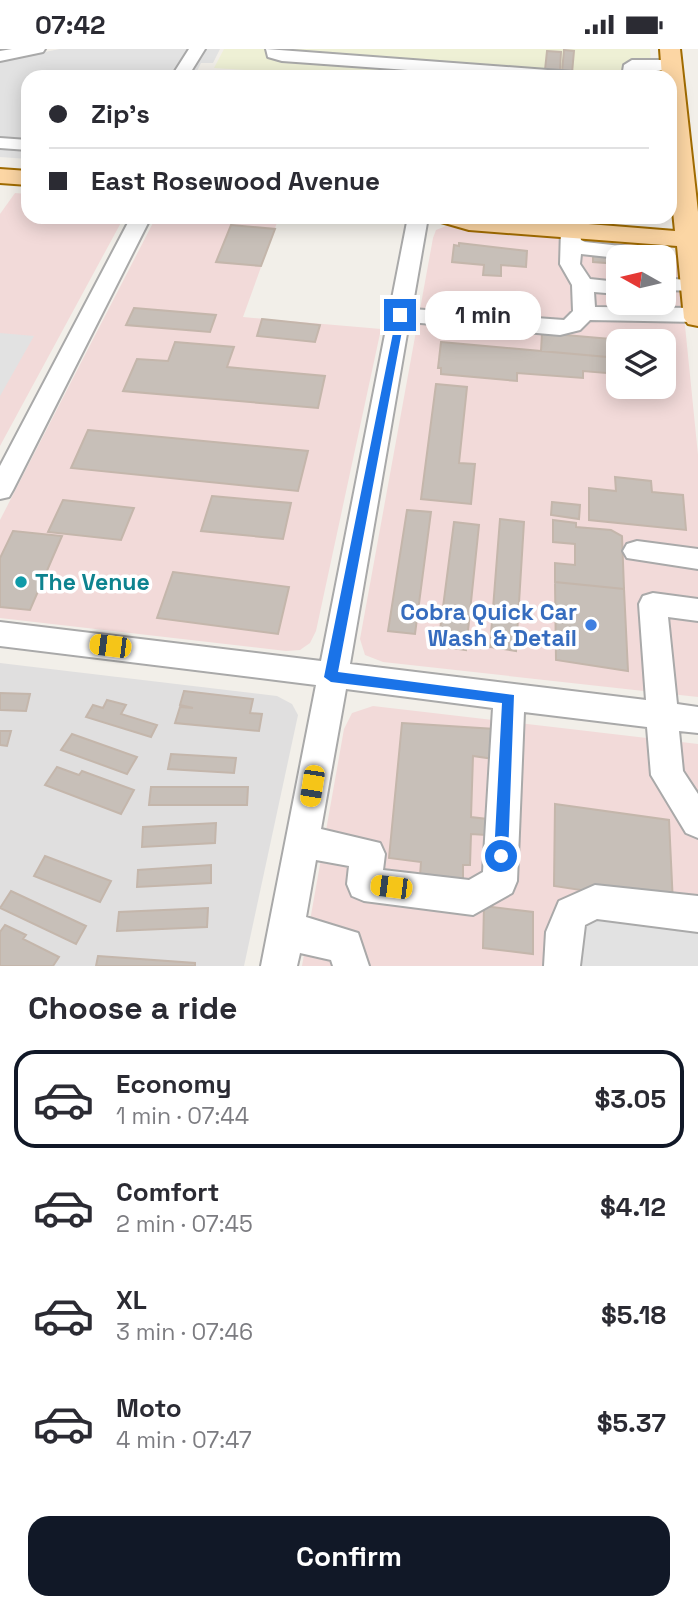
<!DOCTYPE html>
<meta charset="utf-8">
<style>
body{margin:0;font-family:"Space Grotesk",sans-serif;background:#f2f2f3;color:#2b2b33;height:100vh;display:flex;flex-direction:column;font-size:26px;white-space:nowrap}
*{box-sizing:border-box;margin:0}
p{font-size:23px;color:#7c7c81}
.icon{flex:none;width:38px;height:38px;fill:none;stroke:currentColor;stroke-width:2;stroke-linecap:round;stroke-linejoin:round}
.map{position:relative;height:917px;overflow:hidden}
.side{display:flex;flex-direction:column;background:#fff;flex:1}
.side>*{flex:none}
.top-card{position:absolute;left:21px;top:21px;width:656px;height:154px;border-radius:21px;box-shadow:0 4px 18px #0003;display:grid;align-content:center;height:154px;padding:0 28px;background:#fff}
.needle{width:46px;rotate:278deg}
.tools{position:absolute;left:606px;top:196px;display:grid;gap:14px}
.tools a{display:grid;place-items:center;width:70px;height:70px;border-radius:14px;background:#fff;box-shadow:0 4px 18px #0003;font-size:35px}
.end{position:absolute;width:32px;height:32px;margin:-16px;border:9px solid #1a73e8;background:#fff;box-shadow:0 0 0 4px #fff}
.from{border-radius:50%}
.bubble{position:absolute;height:49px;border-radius:21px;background:#fff;box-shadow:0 4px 18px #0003;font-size:23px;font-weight:700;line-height:49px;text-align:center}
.car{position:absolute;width:21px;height:42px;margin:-21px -10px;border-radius:9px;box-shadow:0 0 5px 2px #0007;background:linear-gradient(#f5c518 24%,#345 0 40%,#f5c518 0 76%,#345 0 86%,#f5c518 0)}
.top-card b{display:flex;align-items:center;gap:24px;height:66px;font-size:26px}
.top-card b+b{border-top:2px solid #e1e1e2}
.top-card i{width:18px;height:18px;background:#2b2b33}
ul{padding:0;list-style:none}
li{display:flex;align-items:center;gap:21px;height:98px;margin:0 14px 10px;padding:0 14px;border:4px solid transparent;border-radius:21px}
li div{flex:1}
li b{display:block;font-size:26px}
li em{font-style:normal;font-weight:700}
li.selected{border-color:#111827}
li>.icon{width:63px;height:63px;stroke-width:1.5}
h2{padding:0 28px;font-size:32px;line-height:84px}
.action{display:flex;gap:14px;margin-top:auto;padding:14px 28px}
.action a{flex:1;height:80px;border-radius:21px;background:#111827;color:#fff;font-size:28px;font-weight:700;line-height:80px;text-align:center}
.status{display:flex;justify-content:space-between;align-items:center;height:49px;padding:0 35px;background:#fff;direction:ltr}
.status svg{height:19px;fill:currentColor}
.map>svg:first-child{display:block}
.residential{fill:#e0dfdf}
.commercial{fill:#f2dad9;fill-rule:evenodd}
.farmland{fill:#eef0d5}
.parking{fill:#e2e2e2}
.building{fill:#c7bfb8;stroke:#c4b6ab;stroke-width:2}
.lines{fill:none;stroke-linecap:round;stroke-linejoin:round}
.minor-casing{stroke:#a9a9a9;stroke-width:4}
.major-casing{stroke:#a06b00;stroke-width:4}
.minor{fill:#fff;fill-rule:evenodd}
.major{fill:#fcd6a4;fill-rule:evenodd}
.route{fill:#1a73e8}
.culture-dot{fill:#0f9aa8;stroke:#fff;stroke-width:2.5}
.shop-dot{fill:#3f7fe0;stroke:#fff;stroke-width:2.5}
.labels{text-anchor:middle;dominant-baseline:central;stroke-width:7;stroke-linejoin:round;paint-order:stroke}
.culture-label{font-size:23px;font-weight:bold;fill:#0d838f;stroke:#fff;text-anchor:start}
.shop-label{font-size:23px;font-weight:bold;fill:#366cbe;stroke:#fff;text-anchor:end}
</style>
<div class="status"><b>07:42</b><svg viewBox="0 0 49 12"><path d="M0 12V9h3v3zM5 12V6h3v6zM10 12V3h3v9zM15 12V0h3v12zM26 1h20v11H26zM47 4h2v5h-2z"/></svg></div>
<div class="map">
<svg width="698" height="917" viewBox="0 0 698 917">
<rect width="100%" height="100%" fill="#f2efe9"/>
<path class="residential" d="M0,614L277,647L292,655L298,666L244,917H0Z"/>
<path class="commercial" d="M15,144L28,145V168H124L0,397V165Z
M156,168H279L243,268L381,280L316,582L310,594L300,601L286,602L0,569V471Z
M446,177L651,192L669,199L678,207L698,406V648L383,613L365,606L360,590L433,189L436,181ZM618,208H663V254H618ZM618,292H663V338H618Z
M373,657L698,695V917H302L344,680L352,664Z"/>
<path class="farmland" d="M224,0H650L652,28H355L214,19Z"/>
<path class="parking" d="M60,0H220L213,14H201L194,28H28V110L0,108V12Z
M0,284L34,287L0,347Z
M603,864L692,873L698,884V917H571L577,880Z"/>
<path class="building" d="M564,1L574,2L572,24L562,23Z
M547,2L561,3L560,22L545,21Z
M35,168H72L69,174L34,170Z
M231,176L275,180L261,217L216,213Z
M459,194L527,202L526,218L501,216V227L483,226L484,216L452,213L454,196L459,197Z
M593,204L618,208V215L593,213Z
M134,259L216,266L210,283L126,276Z
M262,270L320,276L315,293L257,287Z
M542,284L634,292H618V309L541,302Z
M175,293L234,298L227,318L325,327L318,359L123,342L137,310L168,312Z
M441,293L618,309V325L583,322V329L517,324V332L441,325V319H438Z
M436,335L467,338L459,414L475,415L471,455L421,450Z
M88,381L308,402L298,442L71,419Z
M615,428L651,432L652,443L683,446L686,481L589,471V439L616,442Z
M212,447L291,454L283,490L201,482Z
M63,451L134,459L121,491L48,483Z
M552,453L580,456L579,470L551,466Z
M407,461L431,463L415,585L388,582Z
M500,470L524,473L516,602L490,598Z
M553,471L576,474V478L611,481L622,487L624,540L555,533V514L575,516V495L553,493Z
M454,473L479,476L466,601L438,597Z
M13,482L62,487L30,561L0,558V509Z
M173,523L289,538L278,585L157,569Z
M555,533L624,540L628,622L556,611Z
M184,642L253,650L250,664L262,665L259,682L175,674L180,658L193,659L180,656Z
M0,644L30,645L26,662L0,661Z
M107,651L126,656L121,665L157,676L151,688L86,668L93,656L103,659Z
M402,674L495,680L494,710L473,707L471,768L487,770L486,786L471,785L470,816H463V831L420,827L421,813L389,809Z
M0,682H11L7,697L0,696Z
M72,685L137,708L127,725L61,701Z
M171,705L236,709L234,724L168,720Z
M57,718L79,726L82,722L134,741L121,765L45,736Z
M151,738H248L247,756H149Z
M555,755L669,771L673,855L554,837Z
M216,774L215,794L142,798L143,778Z
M45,807L111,832L100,853L34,827Z
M211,816V834L137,838L138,821Z
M11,842L86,877L76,895L0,859Z
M484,857L533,863V905L483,899Z
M208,859L207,878L117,882L119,863Z
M5,876L26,886L23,890L59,908L53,917H0V883Z
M98,907L195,914V917H96Z"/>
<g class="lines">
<g class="minor-casing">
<path id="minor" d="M12,0H45L43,3L0,12V2Z
M189,0H205L192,21L199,28H181L175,22Z
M266,0L574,23L582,28H506L282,12L268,8Z
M632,11H672L680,16L672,21H639L638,28H622L624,16Z
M0,89L28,91V101L0,99Z
M131,168H151L13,441L9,448L0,450V417Z
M408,168H428L412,260L564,271L573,262L572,236L560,215L561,181L571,175L578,177L581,191L585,193L648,200L655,202L659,208L618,209L581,205L580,215L590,230L618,233V245L594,243L595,258L698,259V273L590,271L580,281L560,286L409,273L350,615L646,651L639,555L643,547L653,544L698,550V572L668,568L677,655L698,658V684L679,682L683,722L698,745V789L686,784L651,726L647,678L524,663L517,832L512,844L473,866L364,852L352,847L347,835L349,817L316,811L306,868L358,884L369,917H333L331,911L300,904L297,917H261L316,636L0,597V573L321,612ZM346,640L493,659L483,823L469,831L383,821L385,805L380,794L321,780Z
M663,229L698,232V242L663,241Z
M637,492L698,500V520L627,509L623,502L627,495Z
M595,836L698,847V883L597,870L585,876L580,917H544L546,883L559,852Z"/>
</g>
<g class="major-casing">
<path id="major" d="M660,0H680L698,163V277L688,275L684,269L677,197L469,181L441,173L438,168H501L675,182L670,133V28H662Z
M0,120L28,122V136L0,134Z"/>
</g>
<use href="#minor" class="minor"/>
<use href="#major" class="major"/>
</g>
<path class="route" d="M397,264L405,266L338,623L514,646L508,807L501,814L494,807L502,654L331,633L324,628Z"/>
<circle class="culture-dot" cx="21" cy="533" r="7"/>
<circle class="shop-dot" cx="591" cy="576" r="7"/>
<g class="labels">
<g class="culture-label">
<text x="35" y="533">The Venue</text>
</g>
<g class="shop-label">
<text x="577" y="563">Cobra Quick Car<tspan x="577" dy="26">Wash &amp; Detail</tspan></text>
</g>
</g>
</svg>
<div class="tools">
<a><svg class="needle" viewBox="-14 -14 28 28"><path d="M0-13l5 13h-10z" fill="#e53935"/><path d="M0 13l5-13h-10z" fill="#7c7c81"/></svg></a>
<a><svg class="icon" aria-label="layers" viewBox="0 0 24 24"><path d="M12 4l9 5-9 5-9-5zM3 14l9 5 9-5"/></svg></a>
</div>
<i class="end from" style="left:501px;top:807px"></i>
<i class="end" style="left:400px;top:266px"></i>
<div class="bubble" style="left:425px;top:242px;width:116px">1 min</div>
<i class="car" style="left:110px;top:597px;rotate:277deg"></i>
<i class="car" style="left:312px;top:737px;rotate:189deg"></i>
<i class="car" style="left:391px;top:838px;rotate:277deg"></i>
<div class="top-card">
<b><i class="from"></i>Zip's</b>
<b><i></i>East Rosewood Avenue</b>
</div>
</div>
<section class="side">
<h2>Choose a ride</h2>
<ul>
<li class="selected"><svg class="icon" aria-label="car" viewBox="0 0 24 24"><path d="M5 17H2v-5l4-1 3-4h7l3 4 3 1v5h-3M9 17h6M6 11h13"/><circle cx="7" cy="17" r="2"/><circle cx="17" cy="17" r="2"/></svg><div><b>Economy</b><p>1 min · 07:44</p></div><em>$3.05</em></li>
<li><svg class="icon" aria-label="car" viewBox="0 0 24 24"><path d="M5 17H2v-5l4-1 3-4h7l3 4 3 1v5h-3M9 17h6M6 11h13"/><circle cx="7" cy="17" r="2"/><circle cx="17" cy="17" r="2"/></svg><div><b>Comfort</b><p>2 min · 07:45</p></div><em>$4.12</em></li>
<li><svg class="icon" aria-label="car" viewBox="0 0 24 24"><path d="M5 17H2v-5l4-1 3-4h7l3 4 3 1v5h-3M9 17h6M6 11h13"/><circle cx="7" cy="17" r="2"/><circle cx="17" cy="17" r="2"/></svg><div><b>XL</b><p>3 min · 07:46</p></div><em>$5.18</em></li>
<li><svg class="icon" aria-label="car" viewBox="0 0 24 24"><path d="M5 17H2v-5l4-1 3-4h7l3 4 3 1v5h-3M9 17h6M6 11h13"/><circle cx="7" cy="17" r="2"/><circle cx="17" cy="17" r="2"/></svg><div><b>Moto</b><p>4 min · 07:47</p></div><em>$5.37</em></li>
</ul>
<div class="action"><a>Confirm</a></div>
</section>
